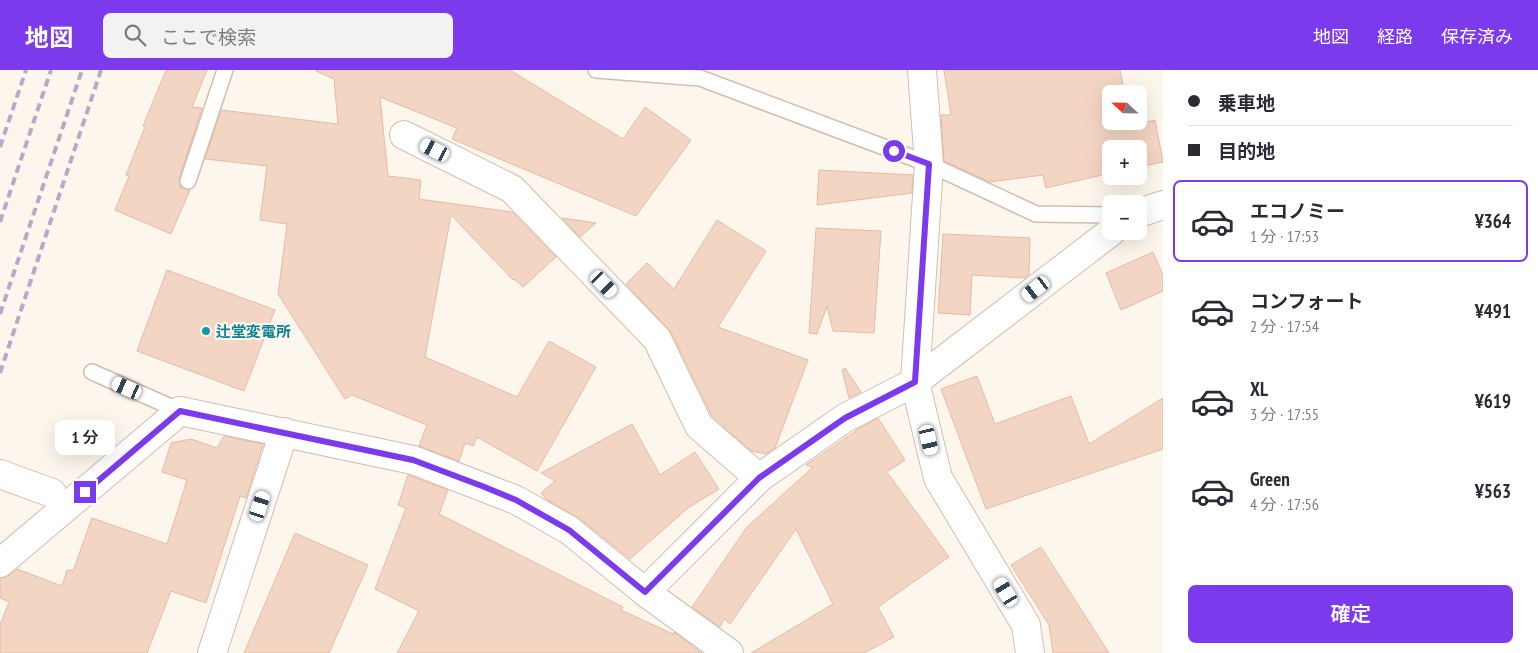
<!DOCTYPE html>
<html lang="ja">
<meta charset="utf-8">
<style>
body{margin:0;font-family:"PT Sans Narrow","Noto Sans JP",sans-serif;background:#f2f2f3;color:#2b2b33;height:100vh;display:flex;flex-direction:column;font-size:19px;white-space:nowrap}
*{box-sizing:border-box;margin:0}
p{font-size:16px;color:#7c7c81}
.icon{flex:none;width:28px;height:28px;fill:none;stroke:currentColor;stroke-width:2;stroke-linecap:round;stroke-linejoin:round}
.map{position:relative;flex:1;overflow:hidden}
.panel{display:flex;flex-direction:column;background:#fff;width:375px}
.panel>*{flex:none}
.hud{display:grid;align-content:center;height:110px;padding:0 25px;background:#fff}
.needle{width:32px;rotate:292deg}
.controls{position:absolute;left:1102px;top:15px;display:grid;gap:10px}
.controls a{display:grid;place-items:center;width:45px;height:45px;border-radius:8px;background:#fff;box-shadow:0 5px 20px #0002;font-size:25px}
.end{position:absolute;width:22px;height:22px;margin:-11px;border:6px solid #7c3aed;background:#fff;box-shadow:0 0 0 2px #fff}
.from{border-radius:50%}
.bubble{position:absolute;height:35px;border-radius:8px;background:#fff;box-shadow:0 5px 20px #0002;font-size:16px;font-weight:600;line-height:35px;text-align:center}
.car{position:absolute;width:15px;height:30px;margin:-15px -8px;border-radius:6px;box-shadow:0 0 4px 1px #0007;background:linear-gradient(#fff 24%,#345 0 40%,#fff 0 76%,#345 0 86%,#fff 0)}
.hud b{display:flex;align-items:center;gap:18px;height:48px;font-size:19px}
.hud b+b{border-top:1px solid #e1e1e2}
.hud i{width:12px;height:12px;background:#2b2b33}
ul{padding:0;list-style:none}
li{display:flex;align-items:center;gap:15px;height:82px;margin:0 10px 8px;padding:0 15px;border:2px solid transparent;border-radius:8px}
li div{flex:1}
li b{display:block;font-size:19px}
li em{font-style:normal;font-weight:600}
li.active{border-color:#7c3aed}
li>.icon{width:45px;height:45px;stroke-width:1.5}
.primary-button{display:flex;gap:10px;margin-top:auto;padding:10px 25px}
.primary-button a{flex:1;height:58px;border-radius:8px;background:#7c3aed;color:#fff;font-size:20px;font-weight:600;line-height:58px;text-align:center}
header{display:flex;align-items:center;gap:30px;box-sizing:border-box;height:70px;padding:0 25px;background:#7c3aed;color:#fff}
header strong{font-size:24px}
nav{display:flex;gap:28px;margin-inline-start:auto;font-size:18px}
.search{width:350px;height:45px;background:#f2f2f3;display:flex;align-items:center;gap:12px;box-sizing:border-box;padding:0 18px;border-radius:8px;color:#7c7c81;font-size:19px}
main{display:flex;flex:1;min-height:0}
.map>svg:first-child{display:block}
.building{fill:#f3d5c3;stroke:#e6bba3}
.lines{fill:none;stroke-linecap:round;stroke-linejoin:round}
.lane-casing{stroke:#d1beb0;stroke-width:18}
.street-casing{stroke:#d1beb0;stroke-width:30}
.lane{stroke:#fff;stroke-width:15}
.street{stroke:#fff;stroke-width:28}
.rail{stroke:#b9a8c9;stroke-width:4;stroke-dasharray:8 5;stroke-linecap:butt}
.route{stroke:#7c3aed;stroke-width:6}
.culture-dot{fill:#0f9aa8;stroke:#fffaf3;stroke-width:2}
.labels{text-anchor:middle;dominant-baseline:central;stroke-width:4;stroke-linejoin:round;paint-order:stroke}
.culture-label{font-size:15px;font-weight:bold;fill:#0d838f;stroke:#fffaf3;text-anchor:start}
</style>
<header>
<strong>地図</strong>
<div class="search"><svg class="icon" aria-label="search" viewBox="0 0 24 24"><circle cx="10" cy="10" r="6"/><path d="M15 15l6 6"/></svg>ここで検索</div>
<nav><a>地図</a><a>経路</a><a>保存済み</a></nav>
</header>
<main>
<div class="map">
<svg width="1163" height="583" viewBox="0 0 1163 583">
<rect width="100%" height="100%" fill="#fdf6ec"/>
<path class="building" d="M166,0H207L192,37L202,38L179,109L181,118L190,120L171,164L115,140L129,106L126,105L145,57L143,56Z
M316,0H510L623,69L645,37L691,70L636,146L452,69L457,58L380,27L388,106L421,110L419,129L512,142L556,187L523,217L514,209L513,210L451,145L425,287L517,327L549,271L596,297L537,401L477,367L473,376L465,373L459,391L419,376L427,355L352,325L345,329L278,224L287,154L260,150L267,96L205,89L221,40L338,54L334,9L316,1Z
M944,0H1120L1125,24H1111V51H1131L1132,55L1155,50L1163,92L1139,97V79H1111V103L1046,118L1043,105L990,112L944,91L941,45H951Z
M819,100L913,105L912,123L817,135Z
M562,148L596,153L580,167Z
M717,150L766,181L718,257L808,290L775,378L766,384L751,381L712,346L671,262L626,214L647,193L674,219Z
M816,158L881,161L874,263L833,261L827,236L817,264L809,263Z
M943,164L1030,168L1029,205L1025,208L972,205L970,245L938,243Z
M1153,182L1163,205V221L1121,240L1106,203Z
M167,200L275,240L244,321L137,281Z
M845,298L861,322L849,328L842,300Z
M977,306L995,354L1071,326L1089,374L1163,328V379L986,439L941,319Z
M878,348L905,390L887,402L949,487L878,537L894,567L864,583H751L833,534L796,459L730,554L724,549L720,557L692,537L747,457L813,397L806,395L856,361V360Z
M632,354L660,405L695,382L719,419L688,438L630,489L579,448L547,430L541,423L555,411L541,403Z
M224,366L263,374L246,428L240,426L206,533L171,521L147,583H0V555L9,532L0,528V508L10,505L17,499L62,516L67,500L73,501L92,448L167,474L187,410L162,402L171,373L191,369L217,378Z
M408,405L448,420L439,444L623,537L621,540L673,564L674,562L702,583H397L419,541L375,519L406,438L398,435Z
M295,463L368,495L329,583H244Z
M1041,477L1109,583H1053L1049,555L1011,495Z"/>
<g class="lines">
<g class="lane-casing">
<path id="lane" d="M596,0L700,8L929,94L1036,144L1111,145
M188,111L225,0
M92,302L180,341"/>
</g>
<g class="street-casing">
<path id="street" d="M922,0L929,94L915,312L938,408L1026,555L1030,583
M404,65L512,119L657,269L699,356L759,408
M1139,143L1163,135
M0,404L52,423
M0,493L180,341L413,390L516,430L569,460L645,522L729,583
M645,522L759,408L845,348L915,312L1112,161
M212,583L284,362"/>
</g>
<use href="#lane" class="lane"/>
<use href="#street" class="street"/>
<path class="rail" d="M0,77L26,0
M0,152L51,0
M0,244L82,0
M0,303L101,0"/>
</g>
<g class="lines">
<path class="route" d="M85,422L180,341L413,390L482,416L516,430L569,460L645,522L759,408L845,348L915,312L929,94L894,81"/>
</g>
<circle class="culture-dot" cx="206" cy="261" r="5"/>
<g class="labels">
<g class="culture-label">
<text x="216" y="261">辻堂変電所</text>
</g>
</g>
</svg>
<div class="controls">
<a><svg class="needle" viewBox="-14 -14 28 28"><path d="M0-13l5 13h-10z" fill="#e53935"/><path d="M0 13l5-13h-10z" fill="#7c7c81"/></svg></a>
<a>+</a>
<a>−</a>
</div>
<i class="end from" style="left:894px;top:81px"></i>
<i class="end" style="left:85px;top:422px"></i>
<div class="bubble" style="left:55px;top:350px;width:60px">1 分</div>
<i class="car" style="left:435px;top:80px;rotate:297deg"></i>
<i class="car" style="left:604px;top:214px;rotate:136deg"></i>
<i class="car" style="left:1036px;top:219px;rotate:232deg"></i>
<i class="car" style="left:127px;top:318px;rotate:294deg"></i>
<i class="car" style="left:929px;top:370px;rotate:167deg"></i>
<i class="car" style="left:260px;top:436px;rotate:18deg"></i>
<i class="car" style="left:1006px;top:522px;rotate:329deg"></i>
</div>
<section class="panel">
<div class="hud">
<b><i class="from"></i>乗車地</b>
<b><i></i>目的地</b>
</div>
<ul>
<li class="active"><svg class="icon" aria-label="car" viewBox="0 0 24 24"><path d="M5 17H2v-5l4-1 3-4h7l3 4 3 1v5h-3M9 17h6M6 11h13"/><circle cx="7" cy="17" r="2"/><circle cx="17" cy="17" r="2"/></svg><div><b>エコノミー</b><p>1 分 · 17:53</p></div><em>¥364</em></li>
<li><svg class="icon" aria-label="car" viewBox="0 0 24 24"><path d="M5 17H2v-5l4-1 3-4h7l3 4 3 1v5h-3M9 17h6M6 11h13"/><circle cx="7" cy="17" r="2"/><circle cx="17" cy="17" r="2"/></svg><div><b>コンフォート</b><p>2 分 · 17:54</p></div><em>¥491</em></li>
<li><svg class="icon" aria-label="car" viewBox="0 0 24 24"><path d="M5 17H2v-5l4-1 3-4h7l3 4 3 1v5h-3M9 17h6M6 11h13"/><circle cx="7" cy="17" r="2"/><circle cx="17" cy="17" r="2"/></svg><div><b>XL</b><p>3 分 · 17:55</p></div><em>¥619</em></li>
<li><svg class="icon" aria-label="car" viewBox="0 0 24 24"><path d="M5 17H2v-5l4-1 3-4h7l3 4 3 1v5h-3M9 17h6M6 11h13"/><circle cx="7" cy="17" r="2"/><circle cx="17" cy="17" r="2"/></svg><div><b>Green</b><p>4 分 · 17:56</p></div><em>¥563</em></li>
</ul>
<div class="primary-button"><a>確定</a></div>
</section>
</main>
